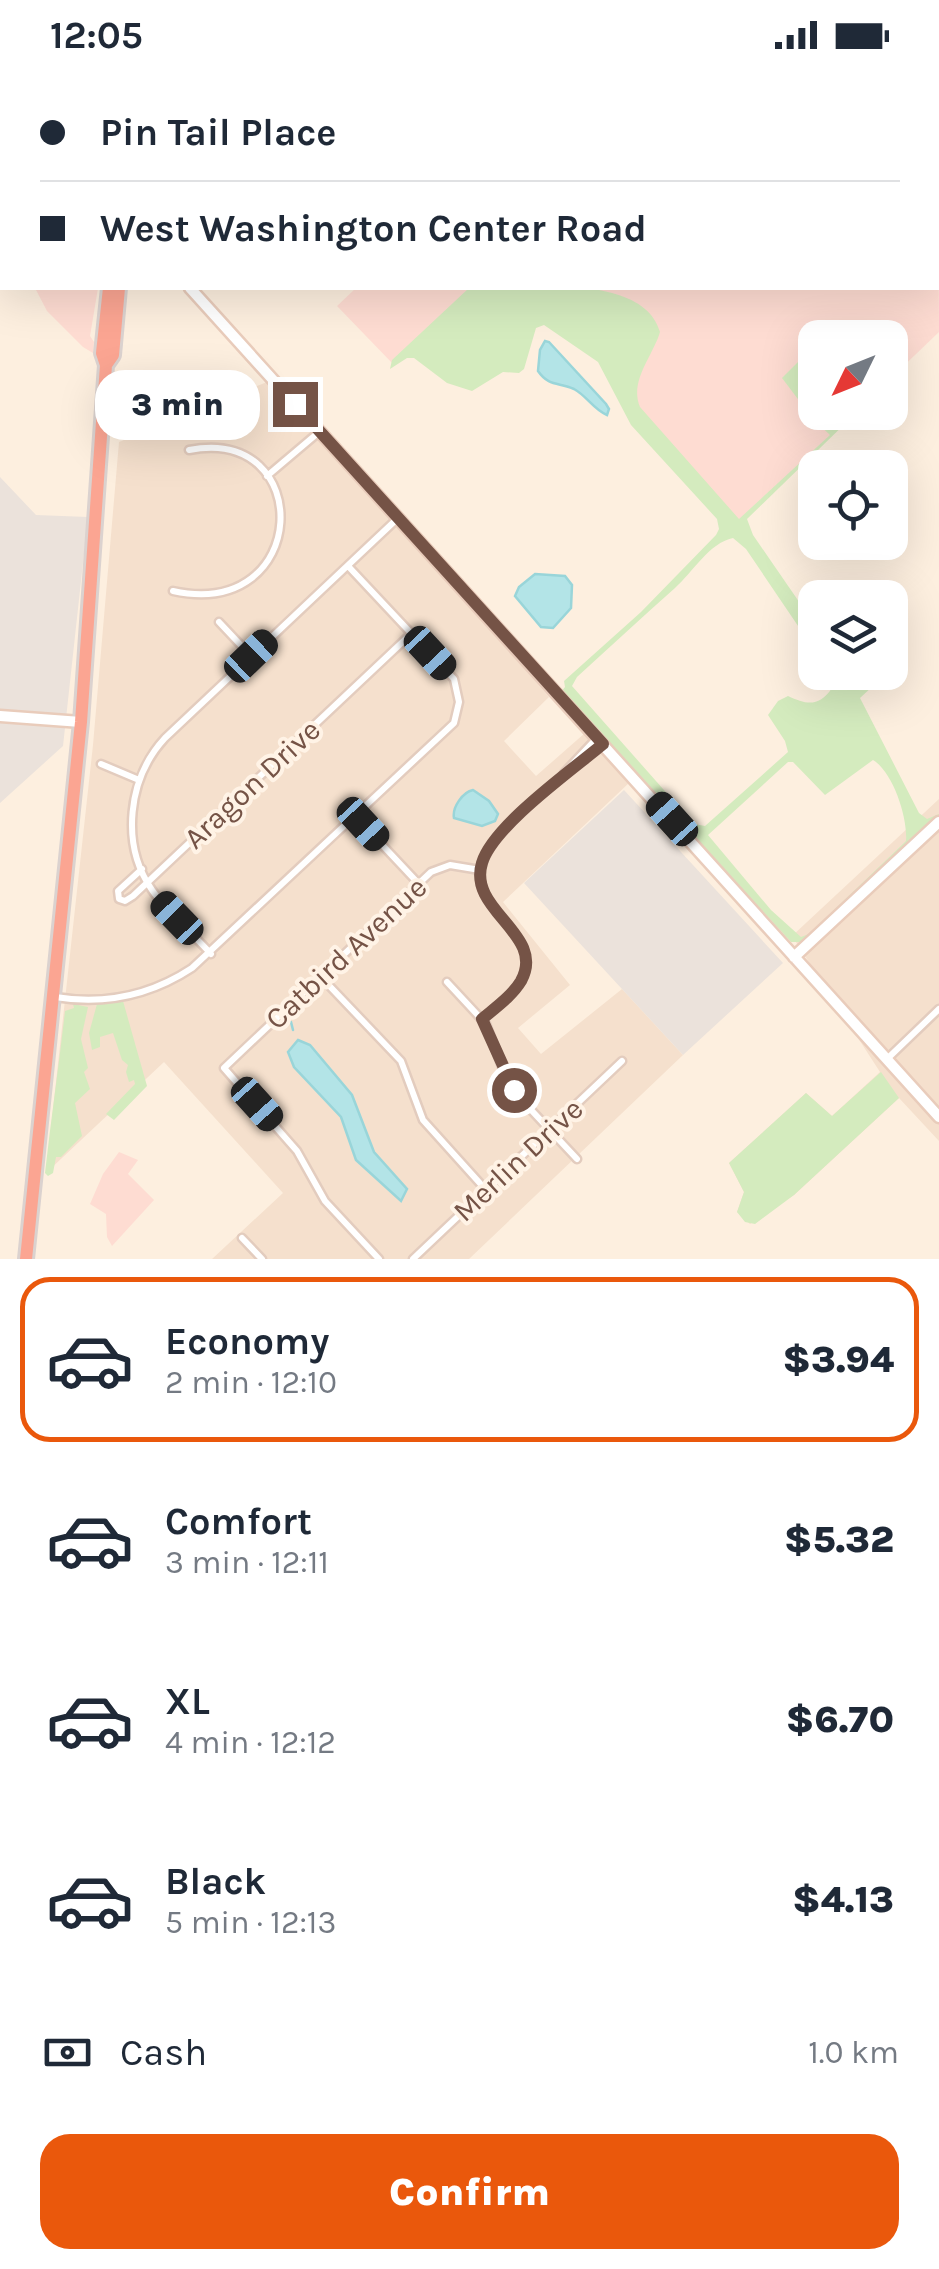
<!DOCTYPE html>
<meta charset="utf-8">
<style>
body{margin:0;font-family:Karla,sans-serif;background:#f2f2f3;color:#1f2937;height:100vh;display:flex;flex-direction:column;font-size:38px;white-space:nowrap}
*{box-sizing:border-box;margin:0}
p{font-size:32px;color:#747a83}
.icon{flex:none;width:55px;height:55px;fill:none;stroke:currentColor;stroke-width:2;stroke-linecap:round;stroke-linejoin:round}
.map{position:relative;height:1189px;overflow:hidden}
.drawer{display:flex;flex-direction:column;background:#fff;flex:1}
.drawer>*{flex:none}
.top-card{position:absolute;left:0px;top:0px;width:940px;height:220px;box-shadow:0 10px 40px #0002;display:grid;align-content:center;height:220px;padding:0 40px;background:#fff}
.needle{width:65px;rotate:227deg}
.buttons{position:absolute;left:798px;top:250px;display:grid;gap:20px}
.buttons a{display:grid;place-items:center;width:110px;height:110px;border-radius:20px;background:#fff;box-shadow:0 10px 40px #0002;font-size:50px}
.end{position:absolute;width:45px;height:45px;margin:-22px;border:12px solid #755346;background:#fff;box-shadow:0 0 0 5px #fff}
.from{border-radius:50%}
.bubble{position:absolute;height:70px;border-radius:30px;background:#fff;box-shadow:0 10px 40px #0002;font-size:32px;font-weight:800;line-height:70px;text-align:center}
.car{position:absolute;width:30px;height:60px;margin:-30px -15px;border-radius:12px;box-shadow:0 0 8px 2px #0007;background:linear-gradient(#222 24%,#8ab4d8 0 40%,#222 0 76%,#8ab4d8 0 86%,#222 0)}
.top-card b{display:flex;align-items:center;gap:35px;height:95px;font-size:38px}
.top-card b+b{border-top:2px solid #e0e1e3}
.top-card i{width:25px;height:25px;background:#1f2937}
ul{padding:18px 0 0;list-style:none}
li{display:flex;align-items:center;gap:30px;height:165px;margin:0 20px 15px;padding:0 20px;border:5px solid transparent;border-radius:30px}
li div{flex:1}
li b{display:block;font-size:38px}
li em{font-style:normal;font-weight:800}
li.on{border-color:#ea580c}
li>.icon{width:90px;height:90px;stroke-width:1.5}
.pay{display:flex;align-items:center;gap:25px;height:110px;padding:0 40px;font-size:38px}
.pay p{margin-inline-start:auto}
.button{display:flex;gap:20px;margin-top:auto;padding:20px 40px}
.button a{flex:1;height:115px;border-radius:30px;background:#ea580c;color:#fff;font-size:40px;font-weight:800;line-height:115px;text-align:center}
.status{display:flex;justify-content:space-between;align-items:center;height:70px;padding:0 50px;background:#fff;direction:ltr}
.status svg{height:28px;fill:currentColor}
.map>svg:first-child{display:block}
.residential{fill:#f5e0cd}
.commercial{fill:#fedcd2}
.industrial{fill:#ebe2db}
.green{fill:#d4ebbe;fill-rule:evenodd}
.water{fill:#b3e4e7;stroke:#99d5d9;stroke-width:2.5}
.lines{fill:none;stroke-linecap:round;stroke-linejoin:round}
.stream{stroke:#99d5d9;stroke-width:2.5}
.street-casing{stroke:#e3ccbe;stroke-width:11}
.secondary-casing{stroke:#e9ccbb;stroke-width:15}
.highway-casing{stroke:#dbd2cf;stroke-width:18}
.street{stroke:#fff;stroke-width:6}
.secondary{stroke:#fff;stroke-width:10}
.highway{stroke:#fba592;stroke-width:12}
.route{stroke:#755346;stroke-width:12}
.labels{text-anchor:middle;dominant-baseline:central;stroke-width:8;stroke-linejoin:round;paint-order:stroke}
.street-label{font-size:30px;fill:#755346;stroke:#fff3e6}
</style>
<div class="status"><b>12:05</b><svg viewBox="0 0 49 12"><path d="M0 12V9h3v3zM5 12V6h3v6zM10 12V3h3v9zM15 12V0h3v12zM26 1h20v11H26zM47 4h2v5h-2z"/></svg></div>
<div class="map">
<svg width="939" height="1189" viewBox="0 0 939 1189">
<rect width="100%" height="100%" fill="#fdefdf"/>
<path class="residential" d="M267,312L362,414L549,627L504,671L536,706L585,663L630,712L503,832L570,915L518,958L541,984L622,919L683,985L469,1189H212L283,1123L164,992L46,1103L93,675L119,372Z
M939,729V1071L899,1028L794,1125L750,1154L737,1142L744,1122L729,1093L806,1023L832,1046L880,1002L792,866Z"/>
<path class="commercial" d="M164,0H763L768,2H163Z
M938,107L939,262L890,309V268H815V342L855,343L736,457L640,350L591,218H938Z
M35,218H98L90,266L94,272L93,283L83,277L47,241Z
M356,218H475L393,294L337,236Z
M119,1082L138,1090L128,1104L154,1130L112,1176L107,1167L106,1144L90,1134L103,1104Z"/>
<path class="industrial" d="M0,407L36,445L88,447L63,676L0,733Z
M624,720L783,893L683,985L524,813Z"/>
<path class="green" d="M469,218C518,218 643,201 660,262C653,286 629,311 640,337L739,449L830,365L813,349L782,308L810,280L815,279V342L856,343L747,449L753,465L815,555V581L746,479L733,468C709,473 693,502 675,518C642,547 610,577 577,607L572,616L694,754L705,756L788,682L785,671L768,645L778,631L788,626C807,635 819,637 832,618L827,603H844L854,619C867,617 874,603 887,603L860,628L919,743L927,749L939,744V747L805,872H791L561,622L565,617L564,611L641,542L716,465L719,459L717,449L631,355L598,292L544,255L536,258L524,299L519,303L503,302L472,321L447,313L414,288H407L390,299L392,290ZM873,690C893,702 908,748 906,771L809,864L801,867L771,840L708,765L788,692H793L825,725Z
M123,931L147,1016L114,1050L106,1044L135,1014L134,1010L129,1012L126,1002L128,995L122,990L113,963L100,967V977L92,980L89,963L97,934Z
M73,934L88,937L81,969L88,998L84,1002L90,1019L75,1033L82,1066L61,1087H56L53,1103L48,1106L45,1103C51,1049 59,995 65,941L74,938Z
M881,1002L899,1028L794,1125L755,1154L745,1152L737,1142L744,1122L729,1093L806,1023L832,1046Z"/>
<path class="water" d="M545,271L549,272L606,334L609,339L607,345C594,340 587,326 574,319C559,312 549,317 538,301L540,280Z
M535,504L565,506L572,515L571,538L553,558L541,557L515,526L519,517Z
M473,720L489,731L498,744L495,751L482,756L454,748C452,737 463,722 473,720Z
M298,970L310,975L352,1025L374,1082L407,1119L401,1131L356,1090L341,1047L294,997L288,982Z"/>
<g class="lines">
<path class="stream" d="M291,952L293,960"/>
<g class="street-casing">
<path id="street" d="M267,406L319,362
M173,521C311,551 316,355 189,380
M219,552L251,586
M101,694L139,710
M564,703L596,669
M356,747L418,813
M142,799L118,821L119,829L125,831L133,826L412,563
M211,884C192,863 168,843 152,820C120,774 128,708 165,668L398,448
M320,906L401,991L423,1050L486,1120
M447,912L486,954L504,1002L519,1027L577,1089
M55,927C104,935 151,925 192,898L454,653L459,632L454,609L348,496
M482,949C495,938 512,926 521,911C547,864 467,842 482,794C493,757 572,700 603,675
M887,989L939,939
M242,1168L262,1189
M379,1189L325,1131L297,1081L224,998L431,802L450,795L480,800
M413,1189L622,991"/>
</g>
<g class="secondary-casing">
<path id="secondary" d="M0,6L2,9
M190,218L939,1047
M0,646L81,652
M794,887L939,752"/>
</g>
<g class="highway-casing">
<path id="highway" d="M789,0L793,2
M811,0L815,2
M141,2L142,0
M152,2L153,0
M938,78L939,79
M938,92L939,93
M106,295L113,285L119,218
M26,1189L81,652L106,295L102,283L109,218"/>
</g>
<use href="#street" class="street"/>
<use href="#secondary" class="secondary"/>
<use href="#highway" class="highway"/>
</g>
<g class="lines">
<path class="route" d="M295,334L603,674C572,700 493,756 482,793C467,841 547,864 521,911C512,926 495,938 482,949L514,1020"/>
</g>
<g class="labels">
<g class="street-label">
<text transform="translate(252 714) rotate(-43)">Aragon Drive</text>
<text transform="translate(346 883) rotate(-43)">Catbird Avenue</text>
<text transform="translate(518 1090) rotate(-43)">Merlin Drive</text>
</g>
</g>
</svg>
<div class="buttons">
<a><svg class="needle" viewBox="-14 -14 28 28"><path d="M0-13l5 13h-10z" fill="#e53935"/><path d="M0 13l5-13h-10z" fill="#747a83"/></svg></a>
<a><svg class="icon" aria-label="locate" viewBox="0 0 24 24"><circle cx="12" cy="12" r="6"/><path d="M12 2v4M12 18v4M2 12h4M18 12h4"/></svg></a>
<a><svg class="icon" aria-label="layers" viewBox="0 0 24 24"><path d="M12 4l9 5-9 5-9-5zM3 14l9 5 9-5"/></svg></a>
</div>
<i class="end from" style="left:514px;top:1020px"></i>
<i class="end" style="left:295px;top:334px"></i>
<div class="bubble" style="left:95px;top:300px;width:165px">3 min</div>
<i class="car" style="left:430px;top:583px;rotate:137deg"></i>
<i class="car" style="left:251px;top:586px;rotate:46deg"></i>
<i class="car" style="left:672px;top:749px;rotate:318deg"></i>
<i class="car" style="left:363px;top:754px;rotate:137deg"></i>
<i class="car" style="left:177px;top:848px;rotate:316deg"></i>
<i class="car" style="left:257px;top:1034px;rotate:138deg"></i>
<div class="top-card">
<b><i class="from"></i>Pin Tail Place</b>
<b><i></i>West Washington Center Road</b>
</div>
</div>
<section class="drawer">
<ul>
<li class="on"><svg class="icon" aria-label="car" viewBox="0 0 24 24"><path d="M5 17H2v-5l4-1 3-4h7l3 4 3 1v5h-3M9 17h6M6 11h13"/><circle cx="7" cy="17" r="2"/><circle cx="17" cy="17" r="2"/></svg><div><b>Economy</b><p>2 min · 12:10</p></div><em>$3.94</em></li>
<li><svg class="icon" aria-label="car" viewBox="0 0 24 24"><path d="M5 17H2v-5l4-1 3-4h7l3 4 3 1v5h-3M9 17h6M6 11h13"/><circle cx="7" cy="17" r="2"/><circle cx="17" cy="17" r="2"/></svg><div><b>Comfort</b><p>3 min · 12:11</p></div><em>$5.32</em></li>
<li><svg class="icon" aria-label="car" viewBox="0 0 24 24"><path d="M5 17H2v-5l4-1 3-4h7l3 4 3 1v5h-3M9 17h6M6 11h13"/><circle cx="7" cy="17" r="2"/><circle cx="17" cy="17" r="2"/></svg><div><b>XL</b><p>4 min · 12:12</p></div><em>$6.70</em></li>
<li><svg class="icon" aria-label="car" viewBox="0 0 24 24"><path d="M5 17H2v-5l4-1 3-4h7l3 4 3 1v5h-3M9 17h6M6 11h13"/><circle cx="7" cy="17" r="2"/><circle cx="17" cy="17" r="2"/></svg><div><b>Black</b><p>5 min · 12:13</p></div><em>$4.13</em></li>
</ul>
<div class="pay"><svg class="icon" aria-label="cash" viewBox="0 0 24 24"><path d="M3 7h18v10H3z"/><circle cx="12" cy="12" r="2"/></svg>Cash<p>1.0 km</p></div>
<div class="button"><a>Confirm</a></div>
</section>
